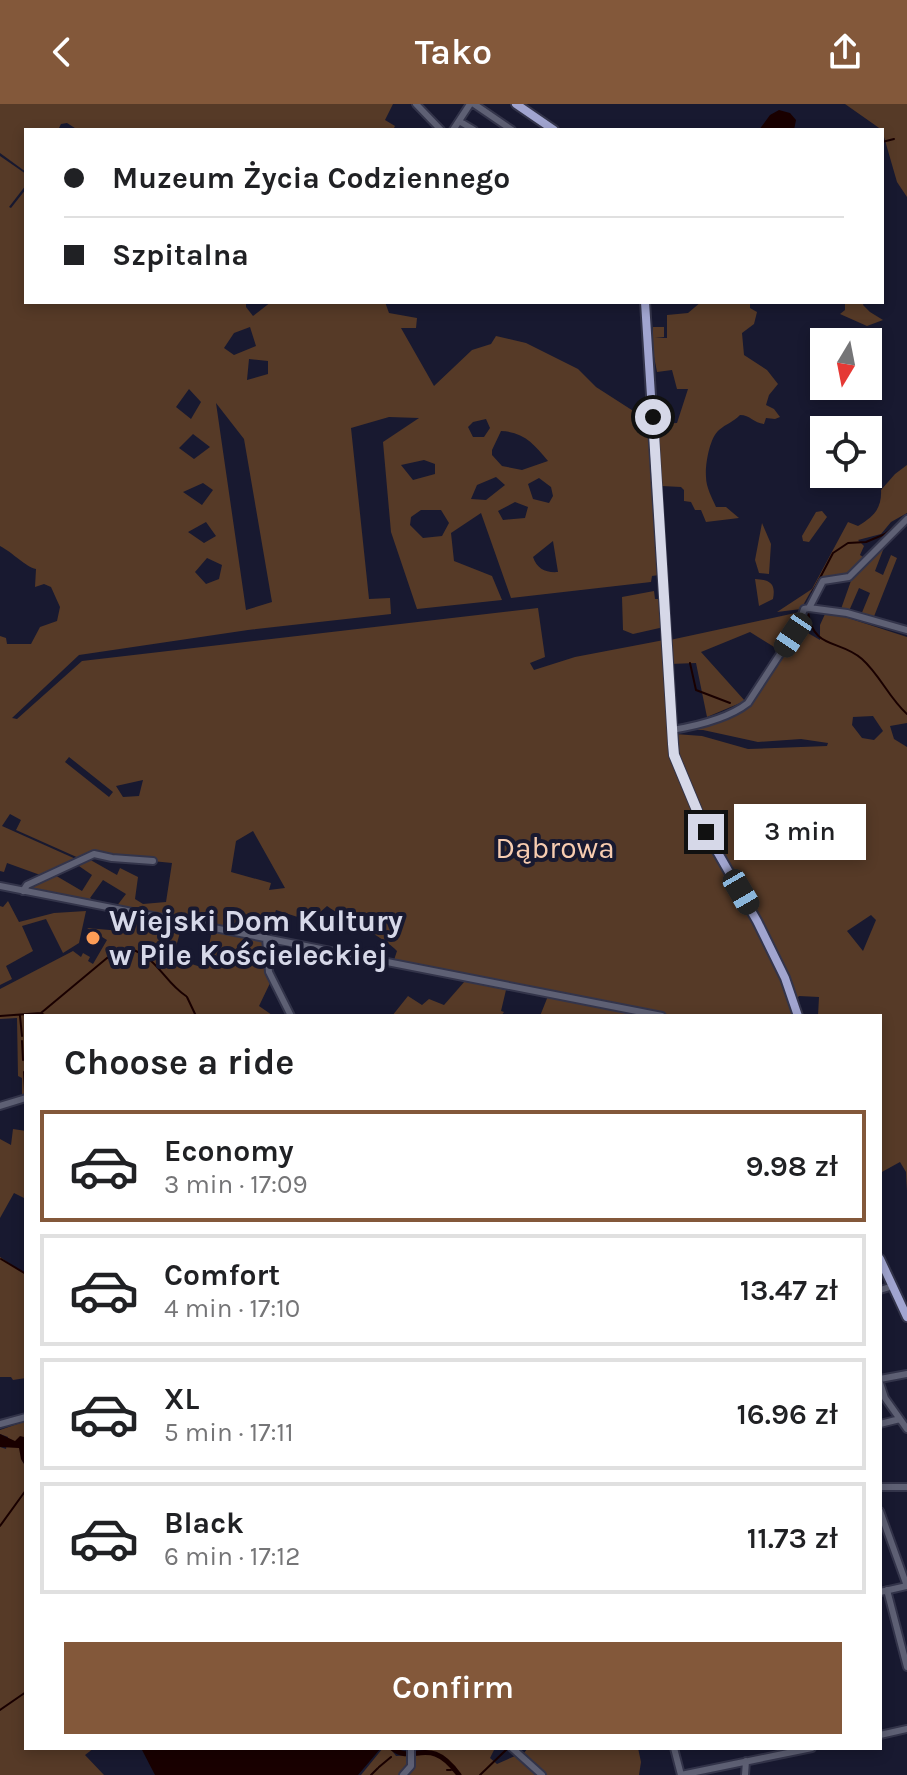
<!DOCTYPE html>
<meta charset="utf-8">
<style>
body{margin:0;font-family:Karla,sans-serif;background:#f2f2f2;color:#202124;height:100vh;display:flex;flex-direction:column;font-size:30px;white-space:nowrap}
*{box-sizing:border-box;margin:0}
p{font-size:26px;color:#757577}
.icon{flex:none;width:44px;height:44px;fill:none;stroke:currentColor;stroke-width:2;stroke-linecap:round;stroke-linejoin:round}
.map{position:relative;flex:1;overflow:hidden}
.details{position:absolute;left:24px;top:910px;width:858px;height:736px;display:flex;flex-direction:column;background:#fff;border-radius:0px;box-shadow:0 4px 12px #0003}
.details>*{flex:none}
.banner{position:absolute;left:24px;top:24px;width:860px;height:176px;border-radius:0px;box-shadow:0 4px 12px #0003;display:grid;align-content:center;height:176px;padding:0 40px;background:#fff}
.needle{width:52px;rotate:190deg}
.buttons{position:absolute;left:810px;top:224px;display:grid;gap:16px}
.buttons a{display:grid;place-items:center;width:72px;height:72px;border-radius:0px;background:#fff;box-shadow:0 4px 12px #0003;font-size:40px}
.end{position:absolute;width:36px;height:36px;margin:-18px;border:10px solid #d6d8e8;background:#111;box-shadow:0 0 0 4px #111}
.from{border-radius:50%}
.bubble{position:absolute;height:56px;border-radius:0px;background:#fff;box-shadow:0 4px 12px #0003;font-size:26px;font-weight:600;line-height:56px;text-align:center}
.car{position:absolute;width:24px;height:48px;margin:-24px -12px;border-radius:10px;box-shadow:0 0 6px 2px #0007;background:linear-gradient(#222 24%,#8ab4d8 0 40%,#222 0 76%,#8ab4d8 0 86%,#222 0)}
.banner b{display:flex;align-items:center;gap:28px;height:76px;font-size:30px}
.banner b+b{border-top:2px solid #e0e0e0}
.banner i{width:20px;height:20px;background:#202124}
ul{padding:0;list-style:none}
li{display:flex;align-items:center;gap:24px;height:112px;margin:0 16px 12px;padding:0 24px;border:4px solid #e0e0e0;border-radius:0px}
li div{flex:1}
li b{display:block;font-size:30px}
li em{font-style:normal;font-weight:600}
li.selected{border-color:#83583a}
li>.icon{width:72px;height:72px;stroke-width:1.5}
h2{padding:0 40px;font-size:36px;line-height:96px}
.button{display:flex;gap:16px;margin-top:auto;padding:16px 40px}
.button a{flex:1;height:92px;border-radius:0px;background:#83583a;color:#fff;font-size:32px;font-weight:600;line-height:92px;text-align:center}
header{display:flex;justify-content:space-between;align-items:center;height:104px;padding:0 40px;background:#83583a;color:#fff;font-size:36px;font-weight:600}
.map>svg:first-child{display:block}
.green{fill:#563a27;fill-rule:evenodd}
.water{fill:#190000}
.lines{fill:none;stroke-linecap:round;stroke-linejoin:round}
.stream{stroke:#190000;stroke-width:2}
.river{stroke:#190000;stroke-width:5}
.minor-casing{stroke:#33344a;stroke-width:10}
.major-casing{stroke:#33344a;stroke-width:12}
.minor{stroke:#5e6074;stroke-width:6}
.major{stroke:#a1a5d0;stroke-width:8}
.route{stroke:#d6d8e8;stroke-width:10}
.poi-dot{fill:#fd9c56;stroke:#181930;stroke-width:3}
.labels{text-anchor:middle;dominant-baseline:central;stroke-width:8;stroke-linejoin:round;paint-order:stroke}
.park-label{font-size:30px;fill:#f7ccb0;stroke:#181930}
.poi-label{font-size:30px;font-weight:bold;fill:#d6d8e8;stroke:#181930;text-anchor:start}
</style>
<header><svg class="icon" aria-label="back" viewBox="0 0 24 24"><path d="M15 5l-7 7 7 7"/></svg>Tako<svg class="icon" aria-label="share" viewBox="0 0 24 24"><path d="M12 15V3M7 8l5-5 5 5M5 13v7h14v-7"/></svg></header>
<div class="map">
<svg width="907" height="1671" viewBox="0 0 907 1671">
<rect width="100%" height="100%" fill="#181930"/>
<path class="green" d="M0,0H393L385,16L395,22L393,26H78L67,19L61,20L58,26H26V68L0,49Z
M845,0H907V93L897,78L882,26Z
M0,52L26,70V81L9,103L11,104L26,85V198H246V203L253,212L271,198H385L389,209L417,214L416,224H401L434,282L472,246L491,240L496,232L526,239L578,265L596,283L652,319L659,471L652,472L651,478L511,494L481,409L451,429L454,457L492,472L502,496L417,505L391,428L383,338L419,314L389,313L351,324L369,495L390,494L391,510L248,526L79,551L12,614L17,615L82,557L538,504L545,553L530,559L534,566L575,553L664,536L671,651L702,730L739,790L792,897L795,912H670L394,856L397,847C384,833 345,815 327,802L310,817L276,806L267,832L116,803L126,790L103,776L90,794L96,799L26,785L53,770L82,787L92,771L76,760L87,754L117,771L120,764L138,773L135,795L143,800L166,798L172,759L112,753L98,747L90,748L81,755L16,726L21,716L10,710L2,722L78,756L43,772L7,759L4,768L0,767V532L6,534L7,540H31L40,523L57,517L60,503L51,483L44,480L35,483L36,465C26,463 12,448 0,442ZM250,223L256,242L234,251L224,244L234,229ZM249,255L268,257V270L247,276ZM189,285L201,298L191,315L176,303ZM216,299L244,335L272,498L246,506ZM486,315L490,324L484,333H473L468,323L473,318ZM501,327C524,328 534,340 548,357L522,366L502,362L492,351V346ZM193,330L210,343L194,355L179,344ZM424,356L435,360V370L413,376L401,361ZM496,373L505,381L486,396L471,395L477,381ZM539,374L551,383L553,392L549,399L533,395L528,380ZM203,379L213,386L202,401L183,388ZM515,398L528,403L525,414L503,416L498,407ZM421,406H441L449,419L442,432L423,434L410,421L411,413ZM206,418L216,432L204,439L188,428ZM553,437L558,468C546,469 537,465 533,453ZM207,454L222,461L219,475L206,480L195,468ZM69,653L113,688L109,693L65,658ZM143,676L139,692L123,693L116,682ZM253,727L285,784L269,786L271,779L231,768L236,737Z
M701,198H750V204L757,208L754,220L742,229L744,251L767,266L778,280L769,291L766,301L774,305L780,313L775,315L766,314L764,320C754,319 750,311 740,311C733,318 726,320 719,326C710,333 705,360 706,373C706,383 712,394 716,403H726L739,414L706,418L701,406H695L691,398L684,397V386L681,383L662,382L658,320L677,319L688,285H677L672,266L657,268L650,232L653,233V223H664V233L655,234H667V211L688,209Z
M845,198H864L863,201L870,208L883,216L867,222L840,210L845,206Z
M907,361V409L891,418L881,430L858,436L864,442L860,451L866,455L848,471C816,475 817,476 801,505L777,508L812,485L848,418L858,422C873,413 882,405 881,386L895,370Z
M822,407L827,413L809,438L803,437L802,432L816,408Z
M762,419L771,440L769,470L759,469L755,456Z
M888,433L875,467L883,471L891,451L897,454L873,515L861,511L870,489L859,484L849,507L841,505L852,474L868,460Z
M755,475C770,476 776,479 773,495L759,502Z
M654,487L655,495H662L664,523L633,530L623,526L622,493Z
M800,508L779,546L750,528L701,548L745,597L707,613L696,559L670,560V536Z
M825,510L845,513L907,533V619L890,622L894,635L907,643V1087L906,1068L900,1058L880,1069V912H818L819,893L799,892L796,896L707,727L676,650L675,630L702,632L748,645L827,642L828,639L801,635L758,638L703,626H689L739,610L801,525L820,536V521ZM873,612L883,627L874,636L862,634L852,621L853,613ZM871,811L876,816L863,847L847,827Z
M8,797L19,818L54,809L86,807L79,839L63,849L46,815L22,822L33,847L6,862L12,875L0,881V802L3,803Z
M123,808L182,821L173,854L204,864L212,827L268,837L263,844L271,877L259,902L272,911L26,912V993H22V974L18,972L17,914L0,915V885L73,847L81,853L83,849L90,853L88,857L93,860L107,836L87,824L121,827Z
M465,877L506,886L501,907L504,908L501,912H392L408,892L422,901L429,895L444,901Z
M548,892L653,912H540Z
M13,1025L26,1027V1095L14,1089L0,1114V1035L11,1041Z
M0,1153L26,1171V1274L13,1276L11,1273H0Z
M26,1317V1359L21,1355L26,1363V1644H94L85,1651L104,1671H0V1343L6,1345L8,1333L0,1330V1326Z
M383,1644H390L396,1652L410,1651L411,1658L400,1671H361Z
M412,1644H495L490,1654L497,1660L515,1652L537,1671H461C447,1652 434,1644 412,1646Z
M528,1644H638L641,1658L639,1671H547L524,1649Z
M422,1649C440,1647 448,1657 458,1671H406L412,1651Z"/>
<path class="water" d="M779,6L790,9L796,16L794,26H759L770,11Z
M0,1330L15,1337L20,1332L24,1333L26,1363L21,1355L19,1344L0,1343Z
M141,1644H381L358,1671H155Z"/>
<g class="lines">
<path class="stream" d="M882,38L894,35
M812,489L833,449L848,439L866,438L885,430L900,418
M808,508C813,546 839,535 862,555C880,571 889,594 907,610
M690,559L696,586L730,599
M131,845C159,855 164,878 186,892
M187,893L196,912
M41,909L107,854L128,846
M0,912L41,909L46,912
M20,912L22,932
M22,937L23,956
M24,968L25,987
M1,1155L26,1170
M0,1422L26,1386
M0,1606L26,1588
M517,1644L527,1653
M379,1663L391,1653
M447,1666H451
M453,1666L455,1665
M371,1671L378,1664
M480,1671L507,1645"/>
<path class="river" d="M392,1644C414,1662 429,1629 459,1671"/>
<g class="minor-casing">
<path id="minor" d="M416,0L441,26
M474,0L512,26
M459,17L474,26
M453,26L470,0
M809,504L847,509L907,526
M672,626C696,622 729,614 748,599L797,524L804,505L809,504L823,477L849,473L907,415
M0,782L662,912
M23,787L27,781L94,750L112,754L153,757
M266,834L269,868L291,912
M0,1002L26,994
M880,1186L893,1182
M880,1275L907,1270
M880,1279L885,1294L907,1325
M0,1320L26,1313
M880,1320L900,1315
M880,1383H907
M880,1407L907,1482
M887,1486L907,1563
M880,1488L907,1482
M880,1631L907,1625
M512,1644L542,1671
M674,1644L681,1671
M403,1671L411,1662V1644
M681,1671L812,1644
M745,1671L746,1657"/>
</g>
<g class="major-casing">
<path id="major" d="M516,0L554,26
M645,198L674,651L706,728L757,817L785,874L798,912
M880,1155L907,1213"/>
</g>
<use href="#minor" class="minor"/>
<use href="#major" class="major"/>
</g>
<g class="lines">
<path class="route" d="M653,313L673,640L674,651L706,728"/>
</g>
<circle class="poi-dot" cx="93" cy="834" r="8"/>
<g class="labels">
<g class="park-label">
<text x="555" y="744">Dąbrowa</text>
</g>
<g class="poi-label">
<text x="109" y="817">Wiejski Dom Kultury<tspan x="109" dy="34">w Pile Kościeleckiej</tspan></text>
</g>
</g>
</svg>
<div class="buttons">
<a><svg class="needle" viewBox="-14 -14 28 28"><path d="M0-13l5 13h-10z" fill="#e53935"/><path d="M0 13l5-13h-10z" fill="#757577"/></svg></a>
<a><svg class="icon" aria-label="locate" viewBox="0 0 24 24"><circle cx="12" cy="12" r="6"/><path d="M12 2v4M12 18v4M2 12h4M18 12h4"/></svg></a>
</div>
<i class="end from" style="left:653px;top:313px"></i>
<i class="end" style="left:706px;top:728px"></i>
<div class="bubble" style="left:734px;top:700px;width:132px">3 min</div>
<i class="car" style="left:793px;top:531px;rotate:214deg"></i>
<i class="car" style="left:741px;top:788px;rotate:150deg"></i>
<div class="banner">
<b><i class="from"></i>Muzeum Życia Codziennego</b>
<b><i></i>Szpitalna</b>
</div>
<section class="details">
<h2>Choose a ride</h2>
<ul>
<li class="selected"><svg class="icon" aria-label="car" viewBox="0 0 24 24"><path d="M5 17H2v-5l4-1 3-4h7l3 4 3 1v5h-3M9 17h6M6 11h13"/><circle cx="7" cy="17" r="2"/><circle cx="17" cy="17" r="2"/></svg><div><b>Economy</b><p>3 min · 17:09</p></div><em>9.98 zł</em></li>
<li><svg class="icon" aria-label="car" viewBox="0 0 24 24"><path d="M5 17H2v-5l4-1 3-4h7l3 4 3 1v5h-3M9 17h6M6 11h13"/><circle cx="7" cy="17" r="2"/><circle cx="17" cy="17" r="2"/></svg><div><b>Comfort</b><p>4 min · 17:10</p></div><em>13.47 zł</em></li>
<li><svg class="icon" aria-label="car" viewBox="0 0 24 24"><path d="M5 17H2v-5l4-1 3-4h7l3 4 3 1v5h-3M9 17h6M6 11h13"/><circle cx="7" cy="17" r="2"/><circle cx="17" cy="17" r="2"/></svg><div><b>XL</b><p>5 min · 17:11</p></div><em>16.96 zł</em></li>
<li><svg class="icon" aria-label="car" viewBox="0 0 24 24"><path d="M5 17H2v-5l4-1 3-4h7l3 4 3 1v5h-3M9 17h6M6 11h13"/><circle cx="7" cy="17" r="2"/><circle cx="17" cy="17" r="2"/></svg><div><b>Black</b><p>6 min · 17:12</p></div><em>11.73 zł</em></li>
</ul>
<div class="button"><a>Confirm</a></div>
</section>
</div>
